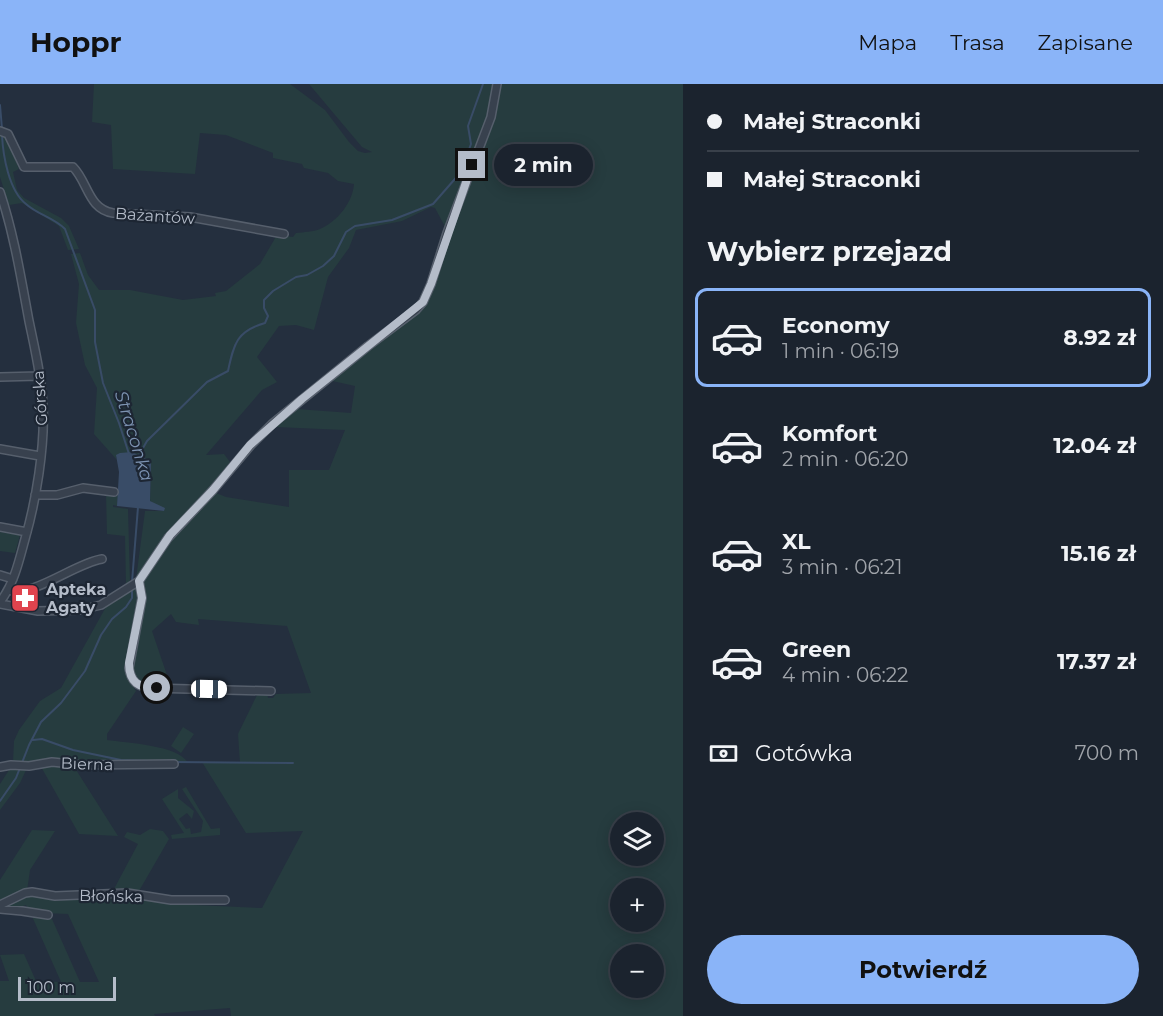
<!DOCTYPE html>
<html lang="pl">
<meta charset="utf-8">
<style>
body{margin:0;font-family:Montserrat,sans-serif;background:#242b36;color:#f1f3f6;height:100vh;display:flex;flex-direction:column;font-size:22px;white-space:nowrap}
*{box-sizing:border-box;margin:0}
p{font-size:20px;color:#a0a4aa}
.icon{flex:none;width:33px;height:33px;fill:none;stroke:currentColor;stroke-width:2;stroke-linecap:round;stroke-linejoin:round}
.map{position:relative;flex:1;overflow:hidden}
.side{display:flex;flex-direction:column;background:#1b232e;width:480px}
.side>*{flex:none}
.top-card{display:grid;align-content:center;height:132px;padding:0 24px;background:#1b232e}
.controls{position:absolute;left:610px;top:728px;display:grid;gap:12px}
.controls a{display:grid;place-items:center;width:54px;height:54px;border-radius:50%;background:#1b232e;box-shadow:0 3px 15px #0003,0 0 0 2px #39404a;font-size:30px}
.scale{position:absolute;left:18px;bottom:15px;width:98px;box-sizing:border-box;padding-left:6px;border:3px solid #b4bcc9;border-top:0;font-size:16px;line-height:21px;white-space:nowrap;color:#b4bcc9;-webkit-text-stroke:4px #1d2633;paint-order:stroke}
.end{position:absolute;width:27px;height:27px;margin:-14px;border:8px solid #b4bcc9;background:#111;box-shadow:0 0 0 3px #111}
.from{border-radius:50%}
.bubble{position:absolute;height:42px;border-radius:21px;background:#1b232e;box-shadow:0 3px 15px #0003,0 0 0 2px #39404a;font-size:20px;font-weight:700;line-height:42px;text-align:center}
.car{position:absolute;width:18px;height:36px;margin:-18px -9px;border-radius:8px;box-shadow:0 0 4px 2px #0007;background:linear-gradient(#fff 24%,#345 0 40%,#fff 0 76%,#345 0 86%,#fff 0)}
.top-card b{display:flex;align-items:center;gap:21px;height:57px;font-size:22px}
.top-card b+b{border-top:2px solid #39404a}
.top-card i{width:15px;height:15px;background:#f1f3f6}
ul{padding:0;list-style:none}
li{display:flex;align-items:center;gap:18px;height:99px;margin:0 12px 9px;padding:0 12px;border:3px solid transparent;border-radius:12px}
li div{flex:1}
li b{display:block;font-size:22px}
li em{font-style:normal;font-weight:700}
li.selected{border-color:#8ab4f8}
li>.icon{width:54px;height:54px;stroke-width:1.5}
h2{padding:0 24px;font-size:27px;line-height:72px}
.pay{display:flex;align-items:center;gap:15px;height:66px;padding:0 24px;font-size:22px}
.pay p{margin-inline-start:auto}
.button{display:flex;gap:12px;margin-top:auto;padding:12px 24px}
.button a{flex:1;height:69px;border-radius:36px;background:#8ab4f8;color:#111;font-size:24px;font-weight:700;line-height:69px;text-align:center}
header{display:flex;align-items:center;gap:36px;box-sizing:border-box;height:84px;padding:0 30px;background:#8ab4f8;color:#111}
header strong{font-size:28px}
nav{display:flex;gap:33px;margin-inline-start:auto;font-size:21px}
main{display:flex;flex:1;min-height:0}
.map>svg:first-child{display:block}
.green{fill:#263c3f;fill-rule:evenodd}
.water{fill:#394c67}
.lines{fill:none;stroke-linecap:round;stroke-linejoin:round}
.stream{stroke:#394c67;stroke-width:2}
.minor-casing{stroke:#565f6c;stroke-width:10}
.minor{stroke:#38414e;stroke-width:7}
.route{stroke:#b4bcc9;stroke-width:8}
.labels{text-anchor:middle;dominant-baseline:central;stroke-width:4.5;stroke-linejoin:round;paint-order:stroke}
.street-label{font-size:16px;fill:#b4bcc9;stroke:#1d2633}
.poi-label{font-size:16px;font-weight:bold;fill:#b4bcc9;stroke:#1d2633;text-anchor:start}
.water-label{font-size:18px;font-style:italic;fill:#7c92b1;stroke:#1d2633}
</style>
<header>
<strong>Hoppr</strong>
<nav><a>Mapa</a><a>Trasa</a><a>Zapisane</a></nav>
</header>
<main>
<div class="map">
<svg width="683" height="932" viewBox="0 0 683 932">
<rect width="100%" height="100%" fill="#242f3e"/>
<path class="green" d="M94,0H290L325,26L349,58L358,67L365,69L372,68L362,63L309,0H683V932H231L230,924L154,930L155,932H0V897H9L0,871L24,870L36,897L61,898L31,830L52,835L80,898H99L68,830L43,829L28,825L26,821L17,824H2C10,820 20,811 29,811C44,811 53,822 68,814L135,812L137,815L143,818L149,814L194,821L262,824L303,747L246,749L202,678L240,679L238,650L258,609H267L268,614H273L276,610L311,609L287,542L198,535L199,541L176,538L171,530L152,547L171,603L140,601L131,589L143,498L172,453L216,409L226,413L289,423V386H329L345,346L276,343L263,355L262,352L314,308L317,309L297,325L351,329L355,302L328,296L417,228L450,152L435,124L431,123L402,137L356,146L349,164L328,193L314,246L296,241L279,242L257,273L277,298L262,306L206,371L224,370L230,378L212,403L192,424H189L186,430L136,495L145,427H164L150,417L151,377L116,372L117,376L94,350L97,304L85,281L76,239L79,200L71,170L80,169L88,191L99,206H130L183,216L216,212L215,209L226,207L260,180L277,151L293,153L296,149C304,148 313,148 320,145C337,138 353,118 354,100L338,97L328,89L304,84L302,80L273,74V69L226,51L200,49L195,90L113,85L111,41L92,38ZM621,738H654V771H621ZM621,804H654V837H621ZM621,870H654V903H621Z
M0,49L5,50L19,85L13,88L17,106L24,114L61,134L69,142L79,165L68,166L59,142L22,119L9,121L0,93Z
M106,411L118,412L117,422L113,421V423L128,425L130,499L126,501L125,452L107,450Z
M0,448L20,451L15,469L0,467Z
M134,502L139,506L140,511L130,597L136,607L107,650V656C126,659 179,661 188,679L29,681L13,678L14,657L19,646L40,617L61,604L107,521L117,513Z
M183,643L194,650L181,669L171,662Z
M40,681H73L118,752L79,750Z
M11,683L27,684L20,699L0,726V700Z
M186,703L211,745L220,744V751L172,755L171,751L184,749L162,715L178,705V714L194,727L192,735L187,729L179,735L186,745L190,744L191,750L201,748L203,737L182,705Z
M150,745L163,747L169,755L139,807H100L114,805L138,760L124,753L127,748L140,751Z
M32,746L55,747L30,786L27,807L0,820V796Z"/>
<path class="water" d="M132,368L151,377L150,417L165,424L164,427L117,422L119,388L116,371L120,369Z"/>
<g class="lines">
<path class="stream" d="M0,21L2,45
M2,51C3,72 9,107 26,120C38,131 53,133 65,145L95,226V258L103,299L119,339L129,370
M139,371L147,357L207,298L228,287C234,259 237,247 265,239L268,232L264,224V216L273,207L296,193L307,191L323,182L334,172L346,148L355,142L392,136L433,120L461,88L471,60L468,42L483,0
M132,498L138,423
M33,656L42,655L73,666L121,676L147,677
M173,678L293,679
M0,717L16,694L29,661L41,638L61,619L85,587L101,551L112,535L126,523L132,514V504"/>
<g class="minor-casing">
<path id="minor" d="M0,47L8,50L24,83H73C88,98 88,125 113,129L190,133L284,150
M0,108C14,150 21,194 29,237C35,266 42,295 43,323C45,363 36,417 25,455C19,477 14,500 0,518
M0,293L39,292
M0,365L40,372
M35,411H57L83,404L114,408
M0,443L27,448
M0,491L13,495
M139,497L142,514L129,584C131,597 137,603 150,604L271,607
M8,506C33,514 75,479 102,475
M0,520L38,527L80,526L101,521L139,497L168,454L213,406L251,361L272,340L368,262L416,226L423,218L431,200L447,149L491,33L497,0
M0,683L11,681L29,682L52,678L82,681L174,680
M0,821L25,809L32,808L55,812L127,809L171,816H225
M0,825L22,827L48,831"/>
</g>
<use href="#minor" class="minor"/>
</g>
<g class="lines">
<path class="route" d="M157,604C139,604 129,599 129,579L142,514L139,497L170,451L213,406L250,361L302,315L423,218L431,200L472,81"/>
</g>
<defs>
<g id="pharmacy-square" transform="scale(1.5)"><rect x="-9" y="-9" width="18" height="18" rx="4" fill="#e0444e" stroke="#1d2633"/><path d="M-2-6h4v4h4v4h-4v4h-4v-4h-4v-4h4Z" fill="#fff"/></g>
</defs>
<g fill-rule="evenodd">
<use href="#pharmacy-square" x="25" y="514"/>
</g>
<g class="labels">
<g class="street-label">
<text transform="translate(155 132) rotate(4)">Bażantów</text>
<text transform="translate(40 314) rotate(-94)">Górska</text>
<text transform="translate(87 680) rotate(2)">Bierna</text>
<text transform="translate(111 812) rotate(1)">Błońska</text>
</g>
<g class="poi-label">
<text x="46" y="505">Apteka<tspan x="46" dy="18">Agaty</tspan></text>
</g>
<g class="water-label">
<text transform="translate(134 352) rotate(73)">Straconka</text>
</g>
</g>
</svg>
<div class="controls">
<a><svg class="icon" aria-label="layers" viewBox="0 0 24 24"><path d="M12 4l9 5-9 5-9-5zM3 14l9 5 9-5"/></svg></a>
<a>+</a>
<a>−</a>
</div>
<div class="scale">100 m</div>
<i class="end from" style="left:157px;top:604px"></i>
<i class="end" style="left:472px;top:81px"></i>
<div class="bubble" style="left:494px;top:60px;width:99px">2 min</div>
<i class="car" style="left:209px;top:605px;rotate:91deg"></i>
</div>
<section class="side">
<div class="top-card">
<b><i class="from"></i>Małej Straconki</b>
<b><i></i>Małej Straconki</b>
</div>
<h2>Wybierz przejazd</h2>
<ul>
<li class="selected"><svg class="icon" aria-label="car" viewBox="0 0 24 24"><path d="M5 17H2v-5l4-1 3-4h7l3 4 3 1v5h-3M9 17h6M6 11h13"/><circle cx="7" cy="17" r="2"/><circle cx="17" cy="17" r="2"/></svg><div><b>Economy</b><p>1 min · 06:19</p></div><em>8.92 zł</em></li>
<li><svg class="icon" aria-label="car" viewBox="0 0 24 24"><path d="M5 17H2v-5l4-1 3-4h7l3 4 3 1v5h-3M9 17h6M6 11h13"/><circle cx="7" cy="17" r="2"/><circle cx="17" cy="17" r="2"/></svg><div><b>Komfort</b><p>2 min · 06:20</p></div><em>12.04 zł</em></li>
<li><svg class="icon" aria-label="car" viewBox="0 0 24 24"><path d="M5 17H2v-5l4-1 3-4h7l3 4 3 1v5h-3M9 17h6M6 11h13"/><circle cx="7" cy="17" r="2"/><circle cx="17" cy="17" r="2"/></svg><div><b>XL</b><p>3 min · 06:21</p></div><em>15.16 zł</em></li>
<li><svg class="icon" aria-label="car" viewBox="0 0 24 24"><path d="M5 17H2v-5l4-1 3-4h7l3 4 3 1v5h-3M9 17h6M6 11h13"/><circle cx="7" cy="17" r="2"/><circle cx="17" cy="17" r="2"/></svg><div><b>Green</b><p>4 min · 06:22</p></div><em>17.37 zł</em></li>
</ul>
<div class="pay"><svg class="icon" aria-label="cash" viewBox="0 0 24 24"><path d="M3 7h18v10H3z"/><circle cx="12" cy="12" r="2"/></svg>Gotówka<p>700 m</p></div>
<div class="button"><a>Potwierdź</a></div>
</section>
</main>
